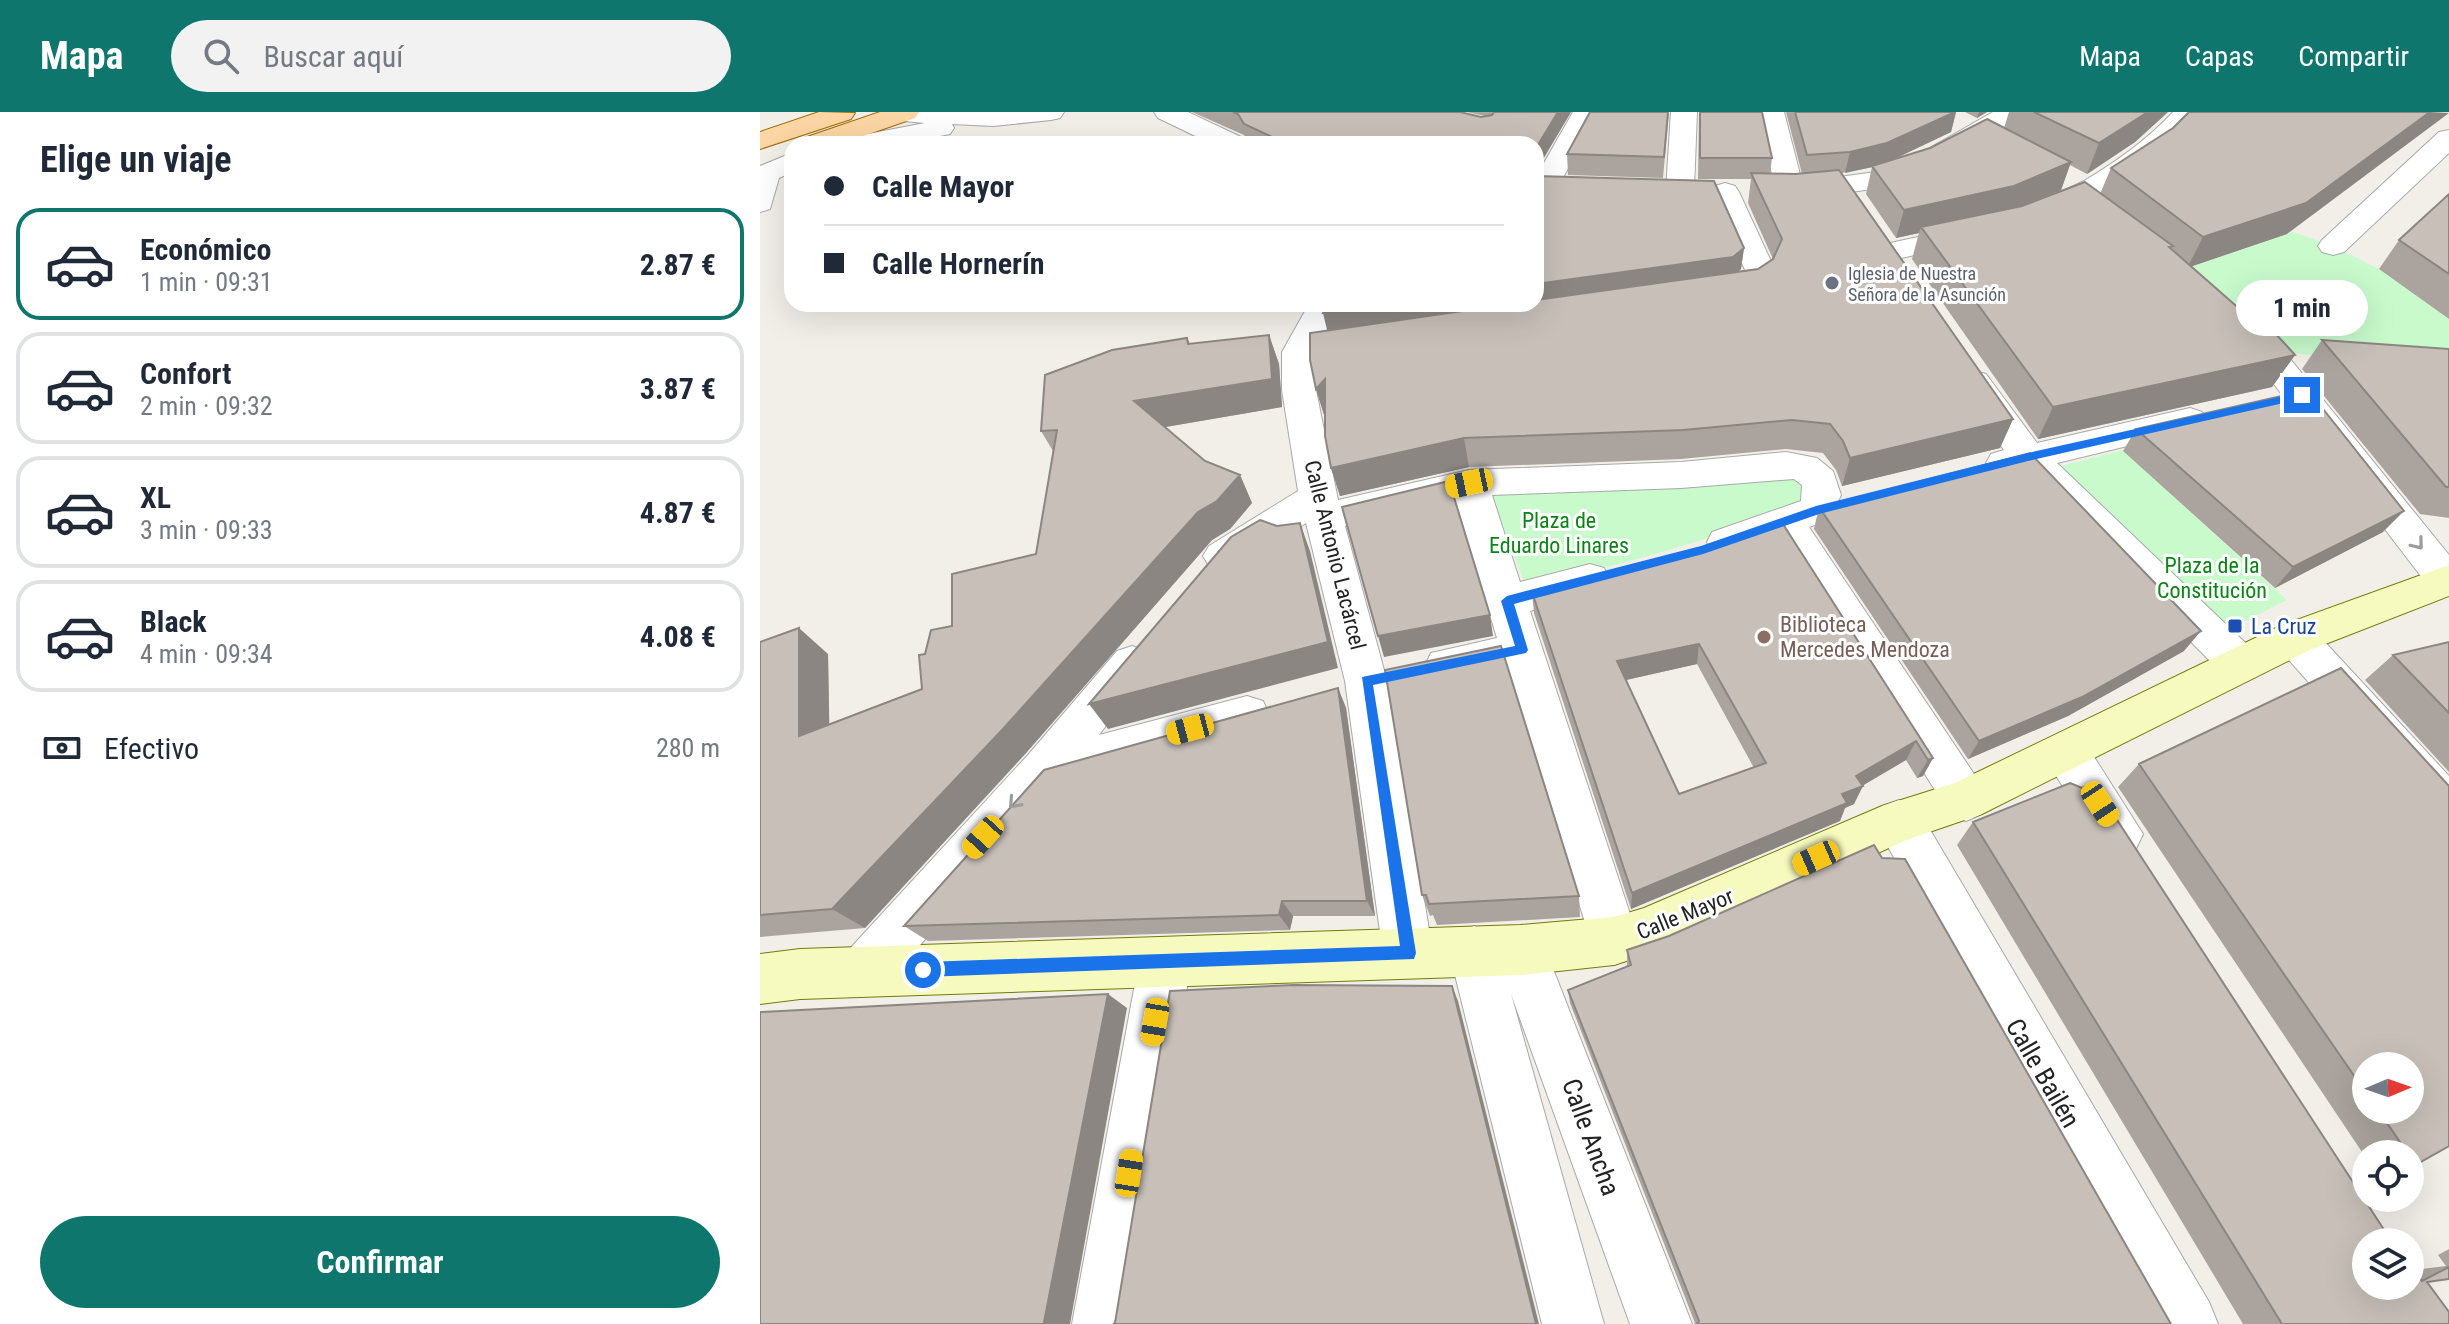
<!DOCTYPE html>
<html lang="es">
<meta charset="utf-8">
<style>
body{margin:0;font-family:"Roboto Condensed",sans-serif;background:#f2f2f3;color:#1f2937;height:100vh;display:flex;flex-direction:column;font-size:30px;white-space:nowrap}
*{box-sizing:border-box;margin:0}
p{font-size:26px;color:#747a83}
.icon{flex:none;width:44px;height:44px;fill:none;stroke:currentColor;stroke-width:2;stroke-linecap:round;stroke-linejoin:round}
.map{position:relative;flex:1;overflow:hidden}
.side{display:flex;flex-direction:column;background:#fff;width:760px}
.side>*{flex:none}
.guide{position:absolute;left:24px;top:24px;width:760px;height:176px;border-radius:24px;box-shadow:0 8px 32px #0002;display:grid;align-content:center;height:176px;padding:0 40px;background:#fff}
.needle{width:52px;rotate:88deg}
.fabs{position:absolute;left:1592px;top:940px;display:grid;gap:16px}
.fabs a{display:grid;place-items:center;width:72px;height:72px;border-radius:50%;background:#fff;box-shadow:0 8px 32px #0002;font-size:40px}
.end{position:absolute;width:36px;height:36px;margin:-18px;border:10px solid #1a73e8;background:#fff;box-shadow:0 0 0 4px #fff}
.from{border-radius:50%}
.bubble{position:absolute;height:56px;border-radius:28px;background:#fff;box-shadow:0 8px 32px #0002;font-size:26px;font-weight:700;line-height:56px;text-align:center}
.car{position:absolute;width:24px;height:48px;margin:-24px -12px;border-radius:10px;box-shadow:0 0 6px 2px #0007;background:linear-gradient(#f5c518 24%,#345 0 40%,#f5c518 0 76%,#345 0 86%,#f5c518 0)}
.guide b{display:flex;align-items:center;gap:28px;height:76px;font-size:30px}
.guide b+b{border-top:2px solid #e0e1e3}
.guide i{width:20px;height:20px;background:#1f2937}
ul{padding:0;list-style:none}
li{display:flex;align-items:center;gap:24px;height:112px;margin:0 16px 12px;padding:0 24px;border:4px solid #e0e1e3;border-radius:24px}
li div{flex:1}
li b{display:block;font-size:30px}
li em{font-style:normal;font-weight:700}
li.current{border-color:#0f766e}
li>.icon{width:72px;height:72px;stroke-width:1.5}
h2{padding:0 40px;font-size:36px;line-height:96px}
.pay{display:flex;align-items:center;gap:20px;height:88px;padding:0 40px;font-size:30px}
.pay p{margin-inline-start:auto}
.button{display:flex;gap:16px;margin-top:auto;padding:16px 40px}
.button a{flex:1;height:92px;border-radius:48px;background:#0f766e;color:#fff;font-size:32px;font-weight:700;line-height:92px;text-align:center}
header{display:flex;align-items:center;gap:48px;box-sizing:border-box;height:112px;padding:0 40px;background:#0f766e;color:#fff}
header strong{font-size:38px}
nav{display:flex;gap:44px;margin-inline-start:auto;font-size:28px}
.search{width:560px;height:72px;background:#f2f2f3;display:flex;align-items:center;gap:20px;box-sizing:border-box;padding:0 28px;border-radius:44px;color:#747a83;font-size:30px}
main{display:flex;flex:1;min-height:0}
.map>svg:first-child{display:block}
.park{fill:#c8facc}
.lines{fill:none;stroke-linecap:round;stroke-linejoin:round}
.street-casing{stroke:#a9a9a9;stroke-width:2}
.secondary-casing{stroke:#707d05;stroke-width:2}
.primary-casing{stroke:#a06b00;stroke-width:2}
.street{fill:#fff;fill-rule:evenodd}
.secondary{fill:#f7fabf;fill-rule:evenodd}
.primary{fill:#fcd6a4;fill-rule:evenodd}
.wall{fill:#aba49e;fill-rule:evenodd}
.shaded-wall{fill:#8b8681}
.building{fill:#c7bfb8;stroke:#8b8681;stroke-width:2;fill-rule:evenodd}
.oneway{stroke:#9c9c9c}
.route{fill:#1a73e8}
.worship-dot{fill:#6b7280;stroke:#fff;stroke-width:3}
.transit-dot{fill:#1a4fb4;stroke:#fff;stroke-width:3}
.education-dot{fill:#8d6e63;stroke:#fff;stroke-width:3}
.labels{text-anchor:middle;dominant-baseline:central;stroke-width:6;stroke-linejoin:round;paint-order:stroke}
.far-worship-label{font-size:18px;fill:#5b616d;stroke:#fff;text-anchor:start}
.park-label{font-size:22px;fill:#0c8416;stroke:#fff}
.street-label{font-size:22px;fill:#222;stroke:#fff}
.education-label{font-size:22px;fill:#785e54;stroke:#fff;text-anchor:start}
.transit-label{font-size:22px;fill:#164399;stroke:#fff;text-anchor:start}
.near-street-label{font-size:26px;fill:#222;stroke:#fff}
</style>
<header>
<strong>Mapa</strong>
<div class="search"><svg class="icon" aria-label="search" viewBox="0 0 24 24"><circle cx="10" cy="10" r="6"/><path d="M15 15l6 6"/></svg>Buscar aquí</div>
<nav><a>Mapa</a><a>Capas</a><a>Compartir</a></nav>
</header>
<main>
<section class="side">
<h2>Elige un viaje</h2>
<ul>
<li class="current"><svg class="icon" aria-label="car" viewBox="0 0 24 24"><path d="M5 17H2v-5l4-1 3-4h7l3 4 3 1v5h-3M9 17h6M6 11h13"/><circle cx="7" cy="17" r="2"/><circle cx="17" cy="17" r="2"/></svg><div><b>Económico</b><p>1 min · 09:31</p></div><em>2.87 €</em></li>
<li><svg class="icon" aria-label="car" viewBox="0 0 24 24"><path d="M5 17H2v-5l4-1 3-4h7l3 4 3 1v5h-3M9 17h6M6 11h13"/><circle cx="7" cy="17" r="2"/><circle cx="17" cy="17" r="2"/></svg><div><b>Confort</b><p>2 min · 09:32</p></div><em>3.87 €</em></li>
<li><svg class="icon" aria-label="car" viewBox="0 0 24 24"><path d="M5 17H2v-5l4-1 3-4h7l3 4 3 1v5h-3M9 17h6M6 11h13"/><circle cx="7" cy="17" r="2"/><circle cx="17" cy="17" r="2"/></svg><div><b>XL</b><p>3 min · 09:33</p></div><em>4.87 €</em></li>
<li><svg class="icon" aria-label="car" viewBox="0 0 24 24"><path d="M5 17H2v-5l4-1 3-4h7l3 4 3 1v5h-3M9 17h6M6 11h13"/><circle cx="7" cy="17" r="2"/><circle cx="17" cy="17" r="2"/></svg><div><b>Black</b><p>4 min · 09:34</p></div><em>4.08 €</em></li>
</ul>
<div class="pay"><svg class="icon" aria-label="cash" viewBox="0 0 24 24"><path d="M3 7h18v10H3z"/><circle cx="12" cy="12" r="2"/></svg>Efectivo<p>280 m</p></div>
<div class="button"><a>Confirmar</a></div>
</section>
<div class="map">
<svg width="1689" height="1212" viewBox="0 0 1689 1212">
<rect width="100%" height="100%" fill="#f2efe9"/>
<path class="park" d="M1533,120L1573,134L1619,157L1686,205L1689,207V254L1506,239L1412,161Z
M1363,338L1372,347L1527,488L1459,522L1289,357Z
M1031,363L1046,377L1047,391C956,427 861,453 766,475L731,382Z"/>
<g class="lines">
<g class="street-casing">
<path id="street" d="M129,0H304L300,6L291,8L233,14L192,12L194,16L190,22L140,32H83L87,26L165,11L132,8Z
M394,0H428L483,26L487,32H452L398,6Z
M813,0H839L795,80H776V65Z
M911,0H937L934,77L930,83L920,86L910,83L906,77Z
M998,0H1024L1042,70L1116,60L1149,48L1233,0H1265L1261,6L1169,60L1131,74L1032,89L1020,86L1016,80Z
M1413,0H1440C1406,49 1344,86 1290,108L1280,111L1270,108L1265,102C1274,90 1309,77 1324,69C1356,50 1388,27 1413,0Z
M1689,18V41L1584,140L1573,143L1562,140L1558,134L1562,128L1679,20Z
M32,41V60L19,66L10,97L0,100V54Z
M965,71L975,74L979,80L1015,158C1001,183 972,197 943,190L938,183L943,176L970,170L985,158L951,80L955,74Z
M1214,113L1225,116L1229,122L1225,128L1127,149L1116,146L1112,140L1116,134Z
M549,192H581L556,240V278L578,388L709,358L921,350L1026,340L1057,346L1073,359L1081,383L1069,408L1049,415L1222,674L1229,688L1222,702L1206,709L1190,702L1017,427L966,444L952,440L947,430L952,420L1041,389L1042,373L1034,367L921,376L732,383L760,470L830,452L844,456L850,467L844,478L770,499L879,829L872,846L854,853L836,846L747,558L686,570L671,565L665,553L671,541L737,526L695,387L585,414L627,569L673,841L666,858L648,866L630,858L623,841L585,569L546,411C519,428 481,464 449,454L443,444L449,434L538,379L522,278V240Z
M1482,209L1494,212L1518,232L1689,443V484L1673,480L1494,246L1466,219L1470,212Z
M1214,259L1226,262L1277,331L1430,296L1442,300L1448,308L1442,316L1297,351L1496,541L1502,553L1496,565L1481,570L1466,565L1261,360L1244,364L1231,360L1226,351L1231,342L1244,338L1197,270L1202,262Z
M1535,509L1550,514L1689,664V717L1673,711L1520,538L1514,526L1520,514Z
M372,534L387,539L393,551L339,623L487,584L503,589L509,602L503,615L299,673L121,878L103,885L85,878L77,860L85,842L268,643L357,539Z
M1306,621L1322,626L1383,722L1376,737L1359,743L1342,737L1290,654L1284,640L1290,626Z
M1139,688L1156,694L1449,1190L1458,1212H1393L1122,724L1116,709L1122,694Z
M761,813L779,821L932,1212H870L751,882L844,1212H782L689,839L696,822L714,814L732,822L737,834L743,821Z
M405,825L423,832L431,850L374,1212H312L379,850L387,832Z"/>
</g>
<g class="secondary-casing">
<path id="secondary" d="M1689,453V484L1550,538L1222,702L1149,727L906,836L854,853L761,863L40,887L0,892V842L40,837L761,813L854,805L884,796L1122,694L1195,671L1520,514Z"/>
</g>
<g class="primary-casing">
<path id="primary" d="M59,0L95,1L91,7L0,37V20Z
M120,0H159L155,6L80,32H40L44,26Z"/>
</g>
<use href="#street" class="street"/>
<use href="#secondary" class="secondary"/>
<use href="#primary" class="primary"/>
</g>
<path class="wall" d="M432,0H700L721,5L725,4L707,0H811L776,59V32H489L484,23Z
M830,0H909L903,66L808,63L807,42Z
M939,0H1002L1012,46L1010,62H1042L1026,0H1196L1191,20L1131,48L1244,16L1249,0H1408L1375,30L1327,62L1310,53L1301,78L1271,91L1340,82L1351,56L1527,122L1431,154L1507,221L1535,243L1512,275L1278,327L1152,147L1159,121L1136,126L1106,82L1112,55L1082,61L1253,307L1240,336L1082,374L1076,358L1063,341L1026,337L921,347L709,355L580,384L571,356L565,306L556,277L567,218L984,136L981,157L979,159L998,157L1013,147L988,91L991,67H938Z
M1205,0H1227L1217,6Z
M1689,82V207L1619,157L1639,128Z
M509,223L519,252L522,295L405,315L445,349L480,363L492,391L470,417L452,428L266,641L105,816L0,825V530L68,542L69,613L162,577L165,542L192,514L276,442L293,339L281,319L427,226L430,232Z
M1562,228L1689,237V406L1660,402L1542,257Z
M1376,317L1623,420L1515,476L1363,339Z
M1059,395L1424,539L1308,604L1208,647L1054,417Z
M947,434L1173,646L1163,664L1157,666L1146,648L1102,674L1094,692L1085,696L1080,709L871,797L774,501L772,480ZM937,552L994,656L919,682L866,568Z
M1689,530V660L1605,568L1633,543Z
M1581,556L1689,674V1034L1650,1056V1042H1606V1046L1358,675L1379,652ZM1606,954H1650V998H1606Z
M578,576L586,596L615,804H533L530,818L168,829L144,814Z
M1213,710L1606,1130L1653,1158L1686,1154L1678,1143L1689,1137V1167L1667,1170L1689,1212H1483L1197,733Z
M662,783L819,784L820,805L677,813L673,803L670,804Z
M867,838L1411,1212H934L935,1211L810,891L808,878L867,855Z"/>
<path class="shaded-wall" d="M798,0H811L776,59V36Z
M1195,0H1196L1191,20L1122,53L1085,61L1090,40Z
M1219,0H1227L1217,6Z
M1388,0H1408L1375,30L1327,62L1339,31Z
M1670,0L1689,1L1527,122L1427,156L1443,125Z
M1311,50L1301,78L1244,102L1161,115L1159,121L1136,126L1144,98Z
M984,136L981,157L971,166L568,222L563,201L626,192H776V172Z
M509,223L519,252L522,295L388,318L374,289Z
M1535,243L1512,275L1278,327L1293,295Z
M565,267V306L556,277Z
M1253,307L1240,336L1082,374L1090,346Z
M704,326L709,355L580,384L571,356Z
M480,363L492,391L470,417L452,428L266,641L105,816L72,797L438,400Z
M1644,399L1623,420L1515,476L1533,455Z
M540,411L550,439L578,556L348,617L329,592Z
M730,503L733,524L624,545L618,524Z
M39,516L68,542L70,648L39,624Z
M1441,519L1424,539L1308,604L1208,647L1219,629Z
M939,532L937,552L857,570V549Z
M578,576L586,596L615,804L607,789Z
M1156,629L1146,648L1100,675L1103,674L1094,692L1085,696L1080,709L871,797L872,781L1082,682L1096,664Z
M1173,646L1163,664L1157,666L1168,648Z
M522,789L533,804L530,818L519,803Z
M692,874L698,889L779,1212H776Z
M348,882L367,896L310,1212H285L284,1210Z"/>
<path class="building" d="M473,0H700L721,5L732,3L734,0H798L776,36V32H523L525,31L484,12L478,2Z
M830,0H908L904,45L807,42Z
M940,0H1002L1012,46H940Z
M1035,0H1195L1127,31L1090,40L1047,43Z
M1274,0H1388L1339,31Z
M1429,0H1670L1546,91L1443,125L1351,56L1413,16Z
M1227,7L1311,50L1254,74L1144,98L1112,54L1170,36Z
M1079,58L1253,307L1090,346L1083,329L1070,312L1032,308L923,318L704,326L571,356L565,324V267L556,277L550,248V221L751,192H776V188L998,157L1013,147L1022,127L991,61L1035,62Z
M776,64L954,69L984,136L973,145L776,172Z
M1325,70L1413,134L1409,135L1507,221H1515L1535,243L1293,295L1161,115L1262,94Z
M1689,82V162L1639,128Z
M567,192H626L563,201Z
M509,223L512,267L374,289L445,349L480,363L457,389L438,400L243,617L72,797L0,803V530L39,516V624L162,577L159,543L165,542L171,518L192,514V462L276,442L297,318L281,319L285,263L352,238L427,226L428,232Z
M1562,228L1689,237V375H1686Z
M1548,278L1644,399L1533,455L1376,317Z
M1270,341L1441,519L1322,585L1219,629L1059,395Z
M689,369L730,503L618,524L582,395Z
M500,408L517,414L540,411L568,530L329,592L471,425Z
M1021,409L1173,646L1168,648L1156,629L1096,664L1103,674L1082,682L1087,691L872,781L772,480L947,434ZM939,532L1006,651L919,682L857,549Z
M1689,530V601L1633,543Z
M741,534L819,784L669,792L666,783H662L625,558Z
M1581,556L1689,674V1034L1650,1056V1042H1647V1040L1618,998H1650V954H1606V981L1379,652Z
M578,576L607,789H522L519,803L144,814L284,658Z
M1310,671L1322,676L1333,671L1632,1130H1606V1174H1650V1155L1662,1169L1689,1155V1167L1667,1170L1689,1200V1212H1522L1213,710Z
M1114,733L1122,746L1145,747L1411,1212H937L939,1209L808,878L871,853L867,838L909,824Z
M533,873L692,874L776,1212H353L355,1211L410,879Z
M348,882L284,1210L285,1212H0V900Z"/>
<defs><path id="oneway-chevron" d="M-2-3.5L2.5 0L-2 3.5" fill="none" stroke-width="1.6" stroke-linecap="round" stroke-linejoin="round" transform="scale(2)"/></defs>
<g class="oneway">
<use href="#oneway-chevron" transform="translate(1658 432) rotate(51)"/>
<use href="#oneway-chevron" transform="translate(254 691) rotate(132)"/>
</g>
<path class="route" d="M1542,280L1546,281V286L1268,349L1059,402L943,442L754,492L768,538L766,541L613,573L656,841L654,847L163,865L156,858L163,850L640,834L602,565L755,534L741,489L747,484L941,434L1056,394L1268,341Z"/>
<circle class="worship-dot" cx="1072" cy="171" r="8"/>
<rect class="transit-dot" x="1467" y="506" width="16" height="16" rx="4"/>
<circle class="education-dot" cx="1004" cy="525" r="8"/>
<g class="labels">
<g class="far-worship-label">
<text x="1088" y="161">Iglesia de Nuestra<tspan x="1088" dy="21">Señora de la Asunción</tspan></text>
</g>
<g class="park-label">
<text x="799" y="408">Plaza de<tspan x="799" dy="25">Eduardo Linares</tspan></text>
<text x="1452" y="453">Plaza de la<tspan x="1452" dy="25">Constitución</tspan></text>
</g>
<g class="street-label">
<text transform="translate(575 443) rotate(76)">Calle Antonio Lacárcel</text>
<text transform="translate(925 802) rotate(-22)">Calle Mayor</text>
</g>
<g class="education-label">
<text x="1020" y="512">Biblioteca<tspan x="1020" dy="25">Mercedes Mendoza</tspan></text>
</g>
<g class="transit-label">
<text x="1491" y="514">La Cruz</text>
</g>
<g class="near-street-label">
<text transform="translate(1283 961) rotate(60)">Calle Bailén</text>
<text transform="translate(831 1025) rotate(70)">Calle Ancha</text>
</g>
</g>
</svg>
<div class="fabs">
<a><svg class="needle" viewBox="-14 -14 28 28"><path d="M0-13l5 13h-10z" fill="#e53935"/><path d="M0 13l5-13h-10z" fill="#747a83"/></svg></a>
<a><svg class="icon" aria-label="locate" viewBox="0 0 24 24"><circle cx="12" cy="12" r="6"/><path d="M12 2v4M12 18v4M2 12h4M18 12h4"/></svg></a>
<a><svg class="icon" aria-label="layers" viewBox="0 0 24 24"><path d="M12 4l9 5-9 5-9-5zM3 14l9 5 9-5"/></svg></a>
</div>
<i class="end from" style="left:163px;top:858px"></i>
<i class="end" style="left:1542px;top:283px"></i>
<div class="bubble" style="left:1476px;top:168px;width:132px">1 min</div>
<i class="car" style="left:709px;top:371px;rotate:258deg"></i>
<i class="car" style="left:430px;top:617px;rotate:255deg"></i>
<i class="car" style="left:1340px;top:692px;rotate:147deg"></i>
<i class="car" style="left:223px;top:725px;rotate:222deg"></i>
<i class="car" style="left:1056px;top:746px;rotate:246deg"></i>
<i class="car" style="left:395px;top:910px;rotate:190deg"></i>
<i class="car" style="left:369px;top:1061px;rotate:9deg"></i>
<div class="guide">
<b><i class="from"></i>Calle Mayor</b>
<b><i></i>Calle Hornerín</b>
</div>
</div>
</main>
